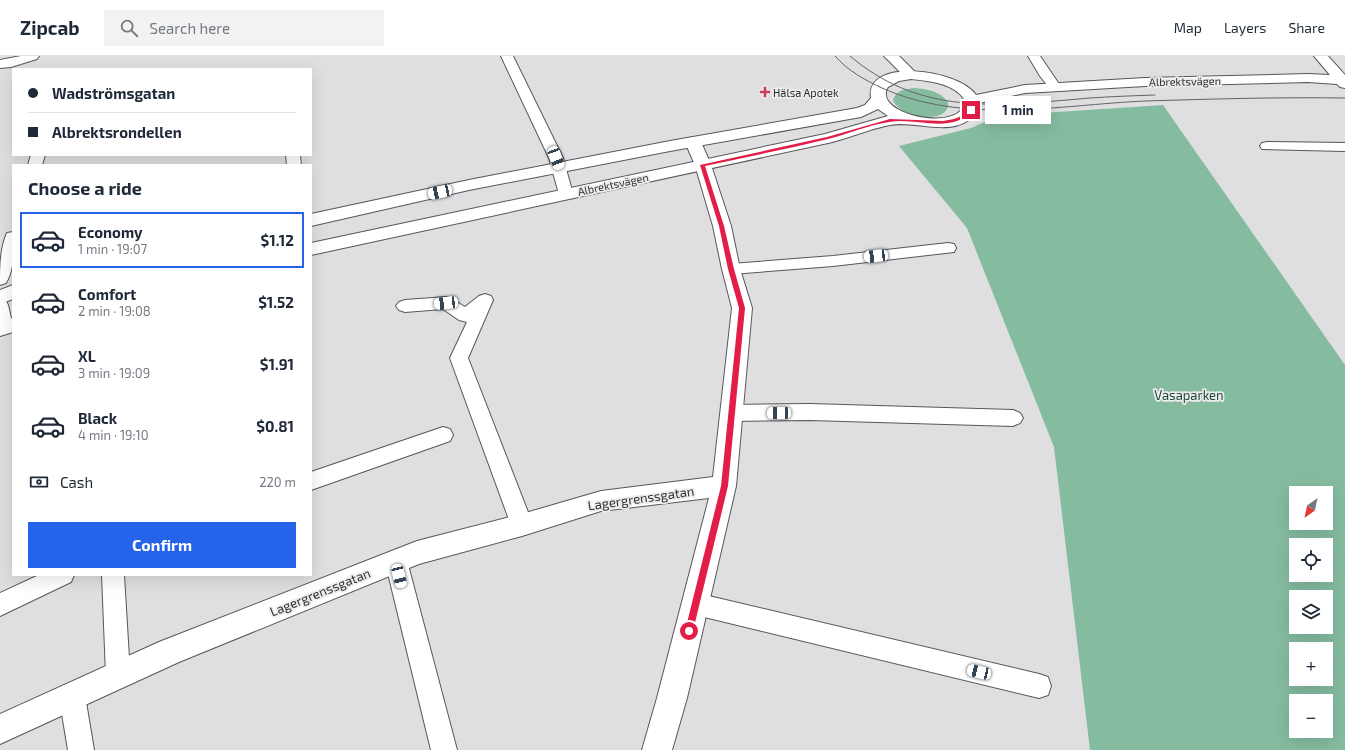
<!DOCTYPE html>
<meta charset="utf-8">
<style>
body{margin:0;font-family:"Exo 2",sans-serif;background:#f2f2f3;color:#1f2937;height:100vh;display:flex;flex-direction:column;font-size:15px;white-space:nowrap}
*{box-sizing:border-box;margin:0}
p{font-size:13px;color:#747a83}
.icon{flex:none;width:22px;height:22px;fill:none;stroke:currentColor;stroke-width:2;stroke-linecap:round;stroke-linejoin:round}
.map{position:relative;flex:1;overflow:hidden}
.panel{position:absolute;left:12px;top:108px;width:300px;height:412px;display:flex;flex-direction:column;background:#fff;border-radius:0px;box-shadow:0 4px 16px #0002}
.panel>*{flex:none}
.hud{position:absolute;left:12px;top:12px;width:300px;height:88px;border-radius:0px;box-shadow:0 4px 16px #0002;display:grid;align-content:center;height:88px;padding:0 16px;background:#fff}
.needle{width:26px;rotate:213deg}
.controls{position:absolute;left:1289px;top:430px;display:grid;gap:8px}
.controls a{display:grid;place-items:center;width:44px;height:44px;border-radius:0px;background:#fff;box-shadow:0 4px 16px #0002;font-size:20px}
.end{position:absolute;width:18px;height:18px;margin:-9px;border:5px solid #e11d48;background:#fff;box-shadow:0 0 0 2px #fff}
.from{border-radius:50%}
.bubble{position:absolute;height:28px;border-radius:0px;background:#fff;box-shadow:0 4px 16px #0002;font-size:13px;font-weight:700;line-height:28px;text-align:center}
.car{position:absolute;width:12px;height:24px;margin:-12px -6px;border-radius:5px;box-shadow:0 0 3px 1px #0007;background:linear-gradient(#fff 24%,#345 0 40%,#fff 0 76%,#345 0 86%,#fff 0)}
.hud b{display:flex;align-items:center;gap:14px;height:38px;font-size:15px}
.hud b+b{border-top:1px solid #e0e1e3}
.hud i{width:10px;height:10px;background:#1f2937}
ul{padding:0;list-style:none}
li{display:flex;align-items:center;gap:12px;height:56px;margin:0 8px 6px;padding:0 8px;border:2px solid transparent;border-radius:0px}
li div{flex:1}
li b{display:block;font-size:15px}
li em{font-style:normal;font-weight:700}
li.selected{border-color:#2563eb}
li>.icon{width:36px;height:36px;stroke-width:1.5}
h2{padding:0 16px;font-size:18px;line-height:48px}
.pay{display:flex;align-items:center;gap:10px;height:44px;padding:0 16px;font-size:15px}
.pay p{margin-inline-start:auto}
.primary-button{display:flex;gap:8px;margin-top:auto;padding:8px 16px}
.primary-button a{flex:1;height:46px;border-radius:0px;background:#2563eb;color:#fff;font-size:16px;font-weight:700;line-height:46px;text-align:center}
header{display:flex;align-items:center;gap:24px;box-sizing:border-box;height:56px;padding:0 20px;background:#fff;border-bottom:1px solid #e0e1e3}
header strong{font-size:19px}
nav{display:flex;gap:22px;margin-inline-start:auto;font-size:14px}
.search{width:280px;height:36px;background:#f2f2f3;display:flex;align-items:center;gap:10px;box-sizing:border-box;padding:0 14px;border-radius:0px;color:#747a83;font-size:15px}
.map>svg:first-child{display:block}
.green{fill:#85bca0;fill-rule:evenodd}
.lines{fill:none;stroke-linecap:round;stroke-linejoin:round}
.lane-casing{stroke:#575759;stroke-width:2}
.street-casing{stroke:#575759;stroke-width:2}
.secondary-casing{stroke:#575759;stroke-width:2}
.lane{fill:#fff;fill-rule:evenodd}
.street{fill:#fff;fill-rule:evenodd}
.secondary{fill:#fff;fill-rule:evenodd}
.tram{stroke:#646466;stroke-width:1}
.route{fill:#e11d48}
.poi-dot{fill:#cb3b5c;stroke:#ececee;stroke-width:1.5}
.labels{text-anchor:middle;dominant-baseline:central;stroke-width:3.5;stroke-linejoin:round;paint-order:stroke}
.far-street-label{font-size:11px;fill:#2f2f30;stroke:#ececee}
.far-poi-label{font-size:11px;fill:#2f2f30;stroke:#ececee;text-anchor:start}
.park-label{font-size:13px;fill:#204836;stroke:#ececee}
.street-label{font-size:13px;fill:#2f2f30;stroke:#ececee}
</style>
<header>
<strong>Zipcab</strong>
<div class="search"><svg class="icon" aria-label="search" viewBox="0 0 24 24"><circle cx="10" cy="10" r="6"/><path d="M15 15l6 6"/></svg>Search here</div>
<nav><a>Map</a><a>Layers</a><a>Share</a></nav>
</header>
<div class="map">
<svg width="1345" height="694" viewBox="0 0 1345 694">
<rect width="100%" height="100%" fill="#dfdfe1"/>
<path class="green" d="M914,32C927,33 940,35 948,46C951,69 900,63 893,44C896,34 905,33 914,32Z
M1163,49L1345,309V694H1090L1054,391L967,172L899,90L971,72L999,60ZM1296,437H1326V467H1296ZM1296,489H1326V519H1296ZM1296,541H1326V571H1296ZM1296,593H1326V623H1296ZM1296,645H1326V675H1296Z"/>
<g class="lines">
<g class="lane-casing">
<path id="lane" d="M21,0H39L37,3L11,11L0,12V4Z
M501,0H513L563,102L573,138L571,141L566,142L561,141L559,138L549,102Z
M1028,0H1040L1061,31L1059,34H1051L1040,20Z
M1267,86L1345,87V95L1262,93L1260,90L1262,87Z
M31,99H45L42,109H28Z
M286,99H300L301,109H287Z
M13,176C13,193 15,212 6,227L0,229C0,211 0,193 7,177Z
M948,187L954,188L956,192L954,196L833,210L731,218L725,217L723,213L725,209L731,208L833,200Z
M485,238L491,240L493,244L468,302L533,469L530,476L522,478L514,476L511,469L450,302L467,266L459,264L443,253L405,256L399,254L396,250L399,246L405,244L446,241L452,243L465,251L479,240Z
M0,243L6,245L8,249L13,271L10,275L4,277L0,276Z
M810,348L1013,354L1020,357L1023,362L1020,367L1013,370L810,364L732,365L725,362L722,357L725,352L732,349Z
M443,371L450,373L453,379L450,385L311,434V416Z
M396,495L404,498L407,505L457,694H431L385,505L388,498Z
M39,519H74L71,526L0,560V537Z
M102,519H124L130,619L127,628L118,631L109,628L106,619Z
M696,537L1039,618L1048,621L1051,630L1048,639L1039,642L696,559L688,556L684,548L688,540Z
M72,627L81,631L85,640L94,694H68L59,640L63,631Z"/>
</g>
<g class="street-casing">
<path id="street" d="M884,0H899L918,19L916,22L911,23L906,22Z
M693,81L699,83L701,86L711,109L731,170L740,213L752,252L736,430L687,642L672,694H642L657,642L709,442L601,455L522,480L419,508L179,606L0,688V658L159,586L417,485L522,458L601,435L713,421L732,252L722,213L713,170L695,109L685,86L687,83Z"/>
</g>
<g class="secondary-casing">
<path id="secondary" d="M1314,0H1328L1345,19V32L1340,31L1337,28L1308,26L1145,30L1025,37L979,47C979,52 977,56 973,60C953,82 914,64 890,69C869,73 849,82 828,87L311,199V187L825,78L888,60L878,53L861,61L670,95L469,134L311,170V158L469,124L670,85L857,52L865,49L871,42C864,1 959,13 976,39L1025,29L1145,22L1308,18L1330,19ZM911,23C928,25 954,27 964,43C968,79 870,59 888,31L899,25Z
M13,229V243L0,248V234Z
M13,262V276L0,280V266Z"/>
</g>
<use href="#lane" class="lane"/>
<use href="#street" class="street"/>
<use href="#secondary" class="secondary"/>
<path class="tram" d="M835,0C848,15 865,24 882,32C965,69 1058,49 1145,45C1212,43 1278,41 1345,42
M850,0C916,56 986,51 1067,44C1096,41 1126,40 1155,39"/>
</g>
<path class="route" d="M970,54H973C951,79 917,61 889,66C868,69 848,78 828,83C787,93 746,101 705,110L724,170L734,213L745,252L728,430L693,575L692,578H686L685,575L721,430L739,252L728,213L719,170L700,109L827,81L890,63L943,65L954,63L964,59Z"/>
<path class="poi-dot" d="M763 30h4v4h4v4h-4v4h-4v-4h-4v-4h4z"/>
<g class="labels">
<g class="far-street-label">
<text transform="translate(1185 25) rotate(-1)">Albrektsvägen</text>
<text transform="translate(613 128) rotate(-12)">Albrektsvägen</text>
</g>
<g class="far-poi-label">
<text x="773" y="36">Hälsa Apotek</text>
</g>
<g class="park-label">
<text x="1189" y="339">Vasaparken</text>
</g>
<g class="street-label">
<text transform="translate(641 442) rotate(-8)">Lagergrenssgatan</text>
<text transform="translate(320 536) rotate(-22)">Lagergrenssgatan</text>
</g>
</g>
</svg>
<div class="controls">
<a><svg class="needle" viewBox="-14 -14 28 28"><path d="M0-13l5 13h-10z" fill="#e53935"/><path d="M0 13l5-13h-10z" fill="#747a83"/></svg></a>
<a><svg class="icon" aria-label="locate" viewBox="0 0 24 24"><circle cx="12" cy="12" r="6"/><path d="M12 2v4M12 18v4M2 12h4M18 12h4"/></svg></a>
<a><svg class="icon" aria-label="layers" viewBox="0 0 24 24"><path d="M12 4l9 5-9 5-9-5zM3 14l9 5 9-5"/></svg></a>
<a>+</a>
<a>−</a>
</div>
<i class="end from" style="left:689px;top:575px"></i>
<i class="end" style="left:971px;top:54px"></i>
<div class="bubble" style="left:985px;top:40px;width:66px">1 min</div>
<i class="car" style="left:556px;top:102px;rotate:159deg"></i>
<i class="car" style="left:440px;top:136px;rotate:258deg"></i>
<i class="car" style="left:876px;top:200px;rotate:264deg"></i>
<i class="car" style="left:446px;top:247px;rotate:264deg"></i>
<i class="car" style="left:779px;top:357px;rotate:269deg"></i>
<i class="car" style="left:399px;top:520px;rotate:166deg"></i>
<i class="car" style="left:979px;top:616px;rotate:283deg"></i>
<div class="hud">
<b><i class="from"></i>Wadströmsgatan</b>
<b><i></i>Albrektsrondellen</b>
</div>
<section class="panel">
<h2>Choose a ride</h2>
<ul>
<li class="selected"><svg class="icon" aria-label="car" viewBox="0 0 24 24"><path d="M5 17H2v-5l4-1 3-4h7l3 4 3 1v5h-3M9 17h6M6 11h13"/><circle cx="7" cy="17" r="2"/><circle cx="17" cy="17" r="2"/></svg><div><b>Economy</b><p>1 min · 19:07</p></div><em>$1.12</em></li>
<li><svg class="icon" aria-label="car" viewBox="0 0 24 24"><path d="M5 17H2v-5l4-1 3-4h7l3 4 3 1v5h-3M9 17h6M6 11h13"/><circle cx="7" cy="17" r="2"/><circle cx="17" cy="17" r="2"/></svg><div><b>Comfort</b><p>2 min · 19:08</p></div><em>$1.52</em></li>
<li><svg class="icon" aria-label="car" viewBox="0 0 24 24"><path d="M5 17H2v-5l4-1 3-4h7l3 4 3 1v5h-3M9 17h6M6 11h13"/><circle cx="7" cy="17" r="2"/><circle cx="17" cy="17" r="2"/></svg><div><b>XL</b><p>3 min · 19:09</p></div><em>$1.91</em></li>
<li><svg class="icon" aria-label="car" viewBox="0 0 24 24"><path d="M5 17H2v-5l4-1 3-4h7l3 4 3 1v5h-3M9 17h6M6 11h13"/><circle cx="7" cy="17" r="2"/><circle cx="17" cy="17" r="2"/></svg><div><b>Black</b><p>4 min · 19:10</p></div><em>$0.81</em></li>
</ul>
<div class="pay"><svg class="icon" aria-label="cash" viewBox="0 0 24 24"><path d="M3 7h18v10H3z"/><circle cx="12" cy="12" r="2"/></svg>Cash<p>220 m</p></div>
<div class="primary-button"><a>Confirm</a></div>
</section>
</div>
